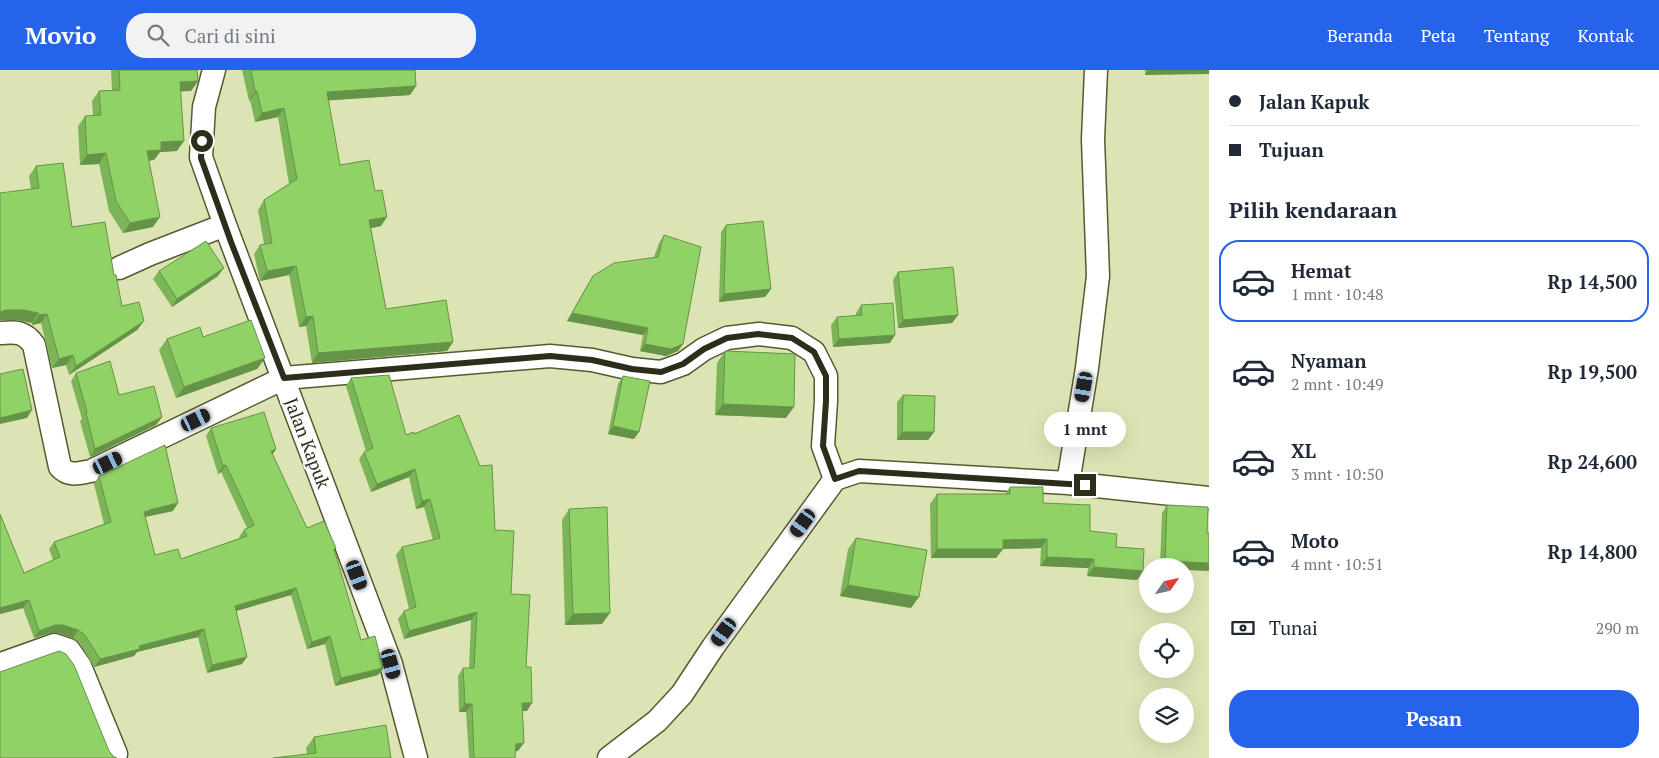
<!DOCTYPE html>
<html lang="id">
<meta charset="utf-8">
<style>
body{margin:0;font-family:"PT Serif",serif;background:#f2f2f3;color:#1f2937;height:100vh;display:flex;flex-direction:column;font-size:19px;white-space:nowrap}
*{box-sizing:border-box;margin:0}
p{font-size:16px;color:#747a83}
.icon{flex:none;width:28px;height:28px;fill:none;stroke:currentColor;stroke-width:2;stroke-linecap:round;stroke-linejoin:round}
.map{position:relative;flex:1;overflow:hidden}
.drawer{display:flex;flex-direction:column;background:#fff;width:450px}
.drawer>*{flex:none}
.top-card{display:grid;align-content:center;height:110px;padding:0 20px;background:#fff}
.needle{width:32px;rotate:56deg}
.buttons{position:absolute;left:1139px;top:488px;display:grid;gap:10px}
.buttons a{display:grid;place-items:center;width:55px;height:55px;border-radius:50%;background:#fff;box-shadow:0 5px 20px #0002;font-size:25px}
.end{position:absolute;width:22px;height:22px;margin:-11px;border:6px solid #2c2e1b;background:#fff;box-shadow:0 0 0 2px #fff}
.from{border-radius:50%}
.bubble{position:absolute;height:35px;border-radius:18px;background:#fff;box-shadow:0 5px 20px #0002;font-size:16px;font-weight:800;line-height:35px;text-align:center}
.car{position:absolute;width:15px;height:30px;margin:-15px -8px;border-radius:6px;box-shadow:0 0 4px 1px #0007;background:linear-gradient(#222 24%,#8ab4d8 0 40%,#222 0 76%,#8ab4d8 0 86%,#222 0)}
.top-card b{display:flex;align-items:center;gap:18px;height:48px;font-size:19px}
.top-card b+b{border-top:1px solid #e0e1e3}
.top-card i{width:12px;height:12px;background:#1f2937}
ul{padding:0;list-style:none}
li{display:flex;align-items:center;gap:15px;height:82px;margin:0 10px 8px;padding:0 10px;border:2px solid transparent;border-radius:20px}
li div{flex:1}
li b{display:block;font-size:19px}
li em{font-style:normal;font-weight:800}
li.on{border-color:#2563eb}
li>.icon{width:45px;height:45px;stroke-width:1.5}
h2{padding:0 20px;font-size:22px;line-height:60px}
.pay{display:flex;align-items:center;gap:12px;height:55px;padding:0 20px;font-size:19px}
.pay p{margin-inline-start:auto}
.action{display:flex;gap:10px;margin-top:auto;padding:10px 20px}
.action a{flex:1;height:58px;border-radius:20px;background:#2563eb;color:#fff;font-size:20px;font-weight:800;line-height:58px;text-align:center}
header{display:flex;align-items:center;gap:30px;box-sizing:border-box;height:70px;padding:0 25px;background:#2563eb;color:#fff}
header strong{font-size:24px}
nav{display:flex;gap:28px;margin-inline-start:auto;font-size:18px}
.search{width:350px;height:45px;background:#f2f2f3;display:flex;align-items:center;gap:12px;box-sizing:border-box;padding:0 18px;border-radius:20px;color:#747a83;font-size:19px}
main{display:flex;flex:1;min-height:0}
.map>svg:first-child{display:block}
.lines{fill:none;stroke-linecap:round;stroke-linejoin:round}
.minor-casing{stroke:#555a2f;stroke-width:25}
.minor{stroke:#fff;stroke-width:22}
.wall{fill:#7cb557}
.shaded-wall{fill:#659347}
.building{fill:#90d265;stroke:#659347}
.route{stroke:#2c2e1b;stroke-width:6}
.labels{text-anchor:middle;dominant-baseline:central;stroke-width:4;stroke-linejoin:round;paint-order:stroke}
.street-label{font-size:18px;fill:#2c2e1b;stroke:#fff}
</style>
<header>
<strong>Movio</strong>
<div class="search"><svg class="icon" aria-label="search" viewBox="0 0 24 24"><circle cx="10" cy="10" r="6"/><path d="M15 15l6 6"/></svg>Cari di sini</div>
<nav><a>Beranda</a><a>Peta</a><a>Tentang</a><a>Kontak</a></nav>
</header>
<main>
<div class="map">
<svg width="1209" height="688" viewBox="0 0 1209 688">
<rect width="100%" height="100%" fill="#dde4b4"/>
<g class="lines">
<g class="minor-casing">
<path id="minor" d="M214,0L204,37L201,87L225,155L391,594L416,688
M119,198L150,184L225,155
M0,263C16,262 24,261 34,275L60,397C69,407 79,403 91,401L284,308L550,286L592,290L632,299L661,302L683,294L704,279L727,268L759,264L792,268L814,282L826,306V331L823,376L835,409L859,401L1068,413L1209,428
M1068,413L1087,298L1098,206L1093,69L1096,0
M1,594L54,575L69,580L80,596L116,684
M609,688L657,651L682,624L713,577L835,409"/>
</g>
<use href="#minor" class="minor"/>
</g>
<path class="wall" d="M111,0H197L198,11L191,21H180L177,81L160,82L154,90L149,91L153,157L123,163L109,141L99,94L80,95L78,56L85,46H93L92,31L99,21L112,20Z
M242,0H415L416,16L410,25L328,30L340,95L381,156L371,158L386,239L453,272L447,281L312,293L306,256L299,257L289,205L260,211L254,184L260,175L264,174L258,140L264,130L289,114L278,47L255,52L250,30L249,31Z
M1145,0H1209L1145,5Z
M36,96L72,157L114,205L122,236L144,251L137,260L69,305L66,295L52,298L41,253L32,255V253L17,250L31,119L29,106Z
M726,155L771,219L765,227L719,232L721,162Z
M664,165L683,274L678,281L666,286L640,281L643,265L567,251L588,214L593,206L654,187L659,173Z
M159,201L218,206L172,237L153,209Z
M898,202L958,245L952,253L898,258L893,210Z
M861,235L890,273L833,277L831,255L837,247L856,246V243Z
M203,267L265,288L257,299L176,328L159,280L167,269Z
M725,281L786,348L715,345L717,293Z
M76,303L162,347L156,355L90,387L80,351L82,349L71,311Z
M623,306L634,369L608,364L618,314Z
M351,308L406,365L414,364L495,460L511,524L526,597L527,641H522L518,681H515V688H469L466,642H459L458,606L463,598H469L471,550L404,569L398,549L404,541L409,539L396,485L402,477L433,470L424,437L416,439L409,407L371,422L359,389L364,382L366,381L346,316Z
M903,325L934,362L928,370H897V332Z
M211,358L276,379L272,385L307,458L334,481L361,570L383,598L378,605L335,616L325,574L307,579L291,525L236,541L242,594L207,603L198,567L137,582L134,586L94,597L80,573L73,568L58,563H50L34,568L23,538L0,544V444L24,503L53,490L49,479L54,472L104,454L94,414L99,406L173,441L145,447L155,485L181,489L240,468L239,467L244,460L247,458L221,402L218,404L206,366Z
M1010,417L1043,433L1116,477L1143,501L1137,510L1087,506L1088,498L1040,496L1041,478L1003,479L996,488H931L930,434L937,424H1005Z
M1167,435L1207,463L1185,496H1160L1162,443Z
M569,439L602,554L565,555L562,450Z
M856,468L911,538L840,526L848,479Z
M314,667L391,688L307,684L306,678Z"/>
<path class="shaded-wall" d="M1148,0H1209V4L1145,5Z
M198,11L191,21L173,22L180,12Z
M416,16L410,25L320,31L327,22Z
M255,21H257L250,30L249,31Z
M284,38L278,47L255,52L262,43Z
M184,71L177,81L160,82L154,90L140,91L147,81L161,72Z
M106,83L99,94L80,95L87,85Z
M160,147L153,157L123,163L130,153Z
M387,147L381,156L363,160L369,150Z
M296,196L289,205L260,211L267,201Z
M224,198L218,206L172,237L177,229Z
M771,219L765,227L719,232L724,224Z
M6,240H24L38,243L32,253L17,250H0V242Z
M572,243L648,258L643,265L567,251Z
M47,244L41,253L32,255L39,245Z
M958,245L952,253L898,258L903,250Z
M313,246L306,256L299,257L306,247Z
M144,251L137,260L69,305L76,296Z
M895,265L890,273L833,277L839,269Z
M453,272L447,281L312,293L318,283Z
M645,274H683L678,281L666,286L640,281Z
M73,285L66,295L52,298L59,289Z
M265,288L257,299L176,328L184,317Z
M723,334L794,337L786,348L715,345Z
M32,340L27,348L0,354V348Z
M162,347L156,355L90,387L95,379Z
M613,356L639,362L634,369L608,364Z
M902,362H934L928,370H897Z
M276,379L271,387V381Z
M226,395L221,402L218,404L223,396Z
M415,399L409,407L371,422L377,414Z
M430,429L424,437L416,439L422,431Z
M178,433L173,441L145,447L144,442L149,440Z
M1047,469L1041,478L1003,479L996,488H931L937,479L1003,470Z
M1047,487L1094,489L1088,498L1040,496Z
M1165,491L1209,493V501L1185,500V496H1162Z
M1094,497L1143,501L1137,510L1087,506Z
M848,515L919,527L911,538L840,526Z
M296,518L291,525L229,543L235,536Z
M29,530L23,538L0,544V538Z
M477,542L471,550L404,569L409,561Z
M610,543L602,554L565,555L573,544Z
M55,555H63L78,560L73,568L58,563H50L34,568L39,561Z
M204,559L198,567L137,582L134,586L94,597L100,589L139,576Z
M330,566L325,574L307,579L312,572Z
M247,587L242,594L207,603L212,595Z
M383,598L378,605L335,616L341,608Z
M522,633H532L527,641H517Z
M465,634H472L466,642H459Z
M524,673L518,681H510L516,674Z"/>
<path class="building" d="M119,0H197L198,11L180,12L184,71L161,72V80L147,81L160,147L130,153L116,131L106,83L87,85L85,46L101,45L99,21L120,20Z
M251,0H415L416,16L327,22L340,95L369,90L375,121L382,120L387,147L369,150L386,239L446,230L453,272L318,283L313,246L306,247L296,196L267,201L260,175L272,173L264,130L297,109L284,38L262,43L257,21H255Z
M63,93L72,157L105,152L114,205H116L122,236L139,232L144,251L76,296L73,285L59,289L47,244L39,245L38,243L24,240H6L0,242V123L39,118L36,96Z
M763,151L771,219L724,224L726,155Z
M664,165L701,177L683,274L671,279L645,274L648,258L572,243L593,206L614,193L658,187Z
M206,171L224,198L177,229L159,201Z
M953,197L958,245L903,250L898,202Z
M893,233L895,265L839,269L837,247L862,245L861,235Z
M251,250L265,288L184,317L167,269L200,257L203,267Z
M725,281L795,284L794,337L723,334Z
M110,291L119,325L154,316L162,347L95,379L86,343L87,342L76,303Z
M23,299L32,340L0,348V304Z
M389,305L406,365L414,362V364L459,345L480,396L492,395L495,460L514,461L511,524L530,525L526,597H531L532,633H522L524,673L516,674L515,688H474L472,634H465L463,598H474L477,542L409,561L404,541L416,537L402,477L440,468L430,429L422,431L415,399L377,414L364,382L373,378L351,308Z
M623,306L650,311L639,362L613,356Z
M903,325L935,326L934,362H902Z
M264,342L276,379L271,381L307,458L324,451L336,478L334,479L361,570L375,566L383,598L341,608L330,566L312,572L296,518L235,536L247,587L212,595L204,559L139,576L140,579L100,589L85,565L78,560L63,555H55L39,561L29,530L0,538V444L24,503L60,487L54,472L111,452L99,406L165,375L178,433L149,440V441L144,442L155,485L178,479L181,489L247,466L244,460L254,455L226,395L223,396L211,358Z
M1010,417H1043V433L1090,435V461L1117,464L1116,477L1144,479L1143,501L1094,497V489L1047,487V469L1003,470V479H937V424H1010Z
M1167,435L1208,437L1207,463H1209V493L1165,491Z
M607,437L610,543L573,544L569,439Z
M856,468L927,480L919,527L848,515Z
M59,581L66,584L74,595L109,681L114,687L117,688H0V602Z
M386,655L391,688H273L316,683L314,667Z"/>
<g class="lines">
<path class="route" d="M202,71L201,88L231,172L284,308L550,286L592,290L632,299L661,302L683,294L704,279L727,268L758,264L792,268L814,282L826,306V331L823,376L835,409L859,401L1085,415"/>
</g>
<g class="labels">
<g class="street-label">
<text transform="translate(308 373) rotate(69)">Jalan Kapuk</text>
</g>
</g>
</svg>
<div class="buttons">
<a><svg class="needle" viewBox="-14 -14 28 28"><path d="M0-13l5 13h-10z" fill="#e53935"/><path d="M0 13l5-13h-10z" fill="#747a83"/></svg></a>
<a><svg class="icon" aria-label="locate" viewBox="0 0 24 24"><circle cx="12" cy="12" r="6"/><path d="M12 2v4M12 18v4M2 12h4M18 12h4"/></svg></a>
<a><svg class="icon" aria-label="layers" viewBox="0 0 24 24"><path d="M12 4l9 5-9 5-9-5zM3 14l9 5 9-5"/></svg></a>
</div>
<i class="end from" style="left:202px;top:71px"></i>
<i class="end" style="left:1085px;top:415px"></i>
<div class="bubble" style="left:1044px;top:342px;width:82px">1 mnt</div>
<i class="car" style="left:1084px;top:317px;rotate:190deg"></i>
<i class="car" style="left:196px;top:350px;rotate:64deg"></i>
<i class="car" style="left:108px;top:393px;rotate:64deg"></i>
<i class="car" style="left:803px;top:453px;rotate:216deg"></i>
<i class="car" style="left:357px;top:505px;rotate:160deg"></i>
<i class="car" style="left:724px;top:562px;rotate:216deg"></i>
<i class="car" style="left:391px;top:594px;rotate:165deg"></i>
</div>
<section class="drawer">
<div class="top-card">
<b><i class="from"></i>Jalan Kapuk</b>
<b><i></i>Tujuan</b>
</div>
<h2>Pilih kendaraan</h2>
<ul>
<li class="on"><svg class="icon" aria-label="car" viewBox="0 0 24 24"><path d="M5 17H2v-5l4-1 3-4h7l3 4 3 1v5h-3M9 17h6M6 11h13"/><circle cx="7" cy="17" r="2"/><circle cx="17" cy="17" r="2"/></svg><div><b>Hemat</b><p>1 mnt · 10:48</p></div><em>Rp 14,500</em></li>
<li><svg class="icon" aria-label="car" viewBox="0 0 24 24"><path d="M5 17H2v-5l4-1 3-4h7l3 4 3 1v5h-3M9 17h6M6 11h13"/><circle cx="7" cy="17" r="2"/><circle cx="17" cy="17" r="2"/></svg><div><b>Nyaman</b><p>2 mnt · 10:49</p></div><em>Rp 19,500</em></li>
<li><svg class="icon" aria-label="car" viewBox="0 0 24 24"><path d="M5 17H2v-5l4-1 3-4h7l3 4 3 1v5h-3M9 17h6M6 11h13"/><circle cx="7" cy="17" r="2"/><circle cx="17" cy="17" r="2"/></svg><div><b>XL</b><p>3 mnt · 10:50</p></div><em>Rp 24,600</em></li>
<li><svg class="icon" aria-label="car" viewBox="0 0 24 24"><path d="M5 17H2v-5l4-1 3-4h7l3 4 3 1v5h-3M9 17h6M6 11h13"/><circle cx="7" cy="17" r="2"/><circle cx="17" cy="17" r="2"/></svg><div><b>Moto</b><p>4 mnt · 10:51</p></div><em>Rp 14,800</em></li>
</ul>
<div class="pay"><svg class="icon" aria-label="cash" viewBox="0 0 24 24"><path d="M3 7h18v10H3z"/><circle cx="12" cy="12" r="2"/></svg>Tunai<p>290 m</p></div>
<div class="action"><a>Pesan</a></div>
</section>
</main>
